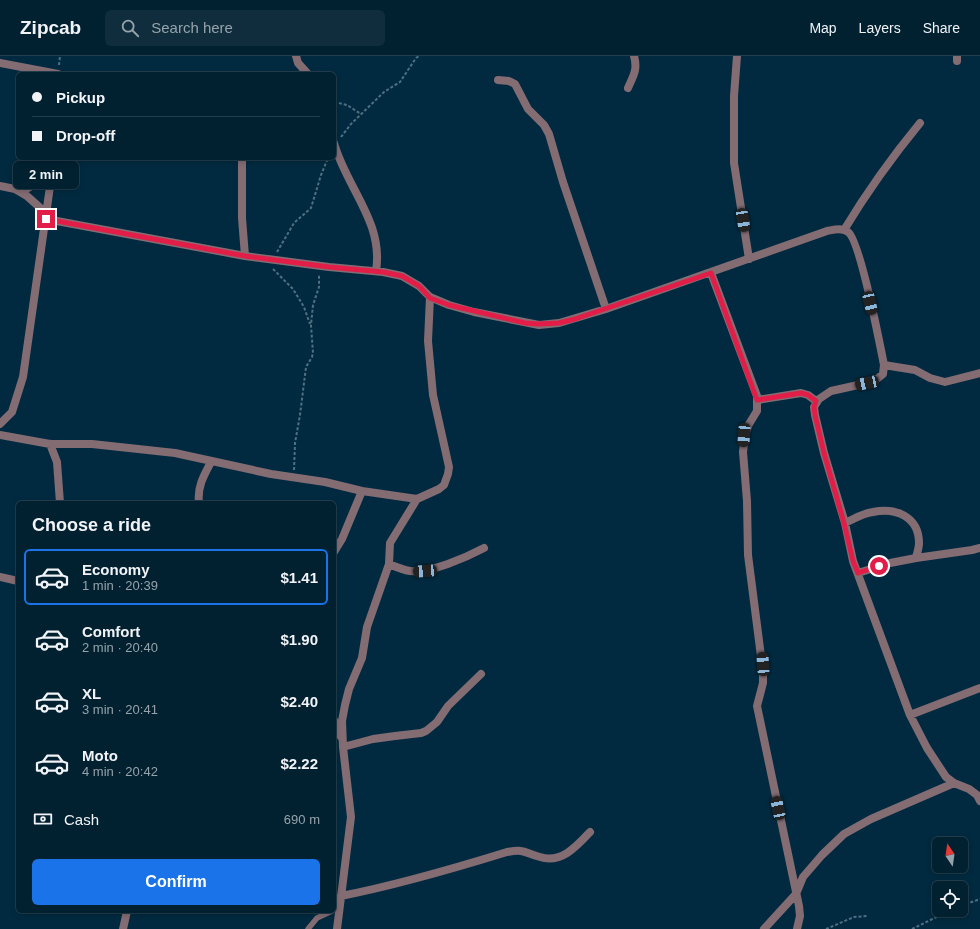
<!DOCTYPE html>
<meta charset="utf-8">
<style>
body{margin:0;font-family:Arial,sans-serif;background:#0f2d3c;color:#f1f3f6;height:100vh;display:flex;flex-direction:column;font-size:15px;white-space:nowrap}
*{box-sizing:border-box;margin:0}
p{font-size:13px;color:#96a3ab}
.icon{flex:none;width:22px;height:22px;fill:none;stroke:currentColor;stroke-width:2;stroke-linecap:round;stroke-linejoin:round}
.map{position:relative;flex:1;overflow:hidden}
.sheet{position:absolute;left:16px;top:445px;width:320px;height:412px;display:flex;flex-direction:column;background:#012030;border-radius:6px;box-shadow:0 2px 6px #0003,0 0 0 1px #233e4c}
.sheet>*{flex:none}
.top-card{position:absolute;left:16px;top:16px;width:320px;height:88px;border-radius:6px;box-shadow:0 2px 6px #0003,0 0 0 1px #233e4c;display:grid;align-content:center;height:88px;padding:0 16px;background:#012030}
.needle{width:26px;rotate:347deg}
.fabs{position:absolute;left:932px;top:781px;display:grid;gap:8px}
.fabs a{display:grid;place-items:center;width:36px;height:36px;border-radius:6px;background:#012030;box-shadow:0 2px 6px #0003,0 0 0 1px #233e4c;font-size:20px}
.end{position:absolute;width:18px;height:18px;margin:-9px;border:5px solid #e11d48;background:#fff;box-shadow:0 0 0 2px #fff}
.from{border-radius:50%}
.bubble{position:absolute;height:28px;border-radius:6px;background:#012030;box-shadow:0 2px 6px #0003,0 0 0 1px #233e4c;font-size:13px;font-weight:600;line-height:28px;text-align:center}
.car{position:absolute;width:12px;height:24px;margin:-12px -6px;border-radius:5px;box-shadow:0 0 3px 1px #0007;background:linear-gradient(#222 24%,#8ab4d8 0 40%,#222 0 76%,#8ab4d8 0 86%,#222 0)}
.top-card b{display:flex;align-items:center;gap:14px;height:38px;font-size:15px}
.top-card b+b{border-top:1px solid #233e4c}
.top-card i{width:10px;height:10px;background:#f1f3f6}
ul{padding:0;list-style:none}
li{display:flex;align-items:center;gap:12px;height:56px;margin:0 8px 6px;padding:0 8px;border:2px solid transparent;border-radius:6px}
li div{flex:1}
li b{display:block;font-size:15px}
li em{font-style:normal;font-weight:600}
li.selected{border-color:#1a73e8}
li>.icon{width:36px;height:36px;stroke-width:1.5}
h2{padding:0 16px;font-size:18px;line-height:48px}
.pay{display:flex;align-items:center;gap:10px;height:44px;padding:0 16px;font-size:15px}
.pay p{margin-inline-start:auto}
.action{display:flex;gap:8px;margin-top:auto;padding:8px 16px}
.action a{flex:1;height:46px;border-radius:6px;background:#1a73e8;color:#fff;font-size:16px;font-weight:600;line-height:46px;text-align:center}
header{display:flex;align-items:center;gap:24px;box-sizing:border-box;height:56px;padding:0 20px;background:#012030;border-bottom:1px solid #233e4c}
header strong{font-size:19px}
nav{display:flex;gap:22px;margin-inline-start:auto;font-size:14px}
.search{width:280px;height:36px;background:#0f2d3c;display:flex;align-items:center;gap:10px;box-sizing:border-box;padding:0 14px;border-radius:6px;color:#96a3ab;font-size:15px}
.map>svg:first-child{display:block}
.lines{fill:none;stroke-linecap:round;stroke-linejoin:round}
.path{stroke:#507082;stroke-width:2;stroke-dasharray:3 2;stroke-linecap:butt}
.service{stroke:#846c73;stroke-width:5.5}
.minor{stroke:#846c73;stroke-width:8}
.route{stroke:#e11d48;stroke-width:5}
</style>
<header>
<strong>Zipcab</strong>
<div class="search"><svg class="icon" aria-label="search" viewBox="0 0 24 24"><circle cx="10" cy="10" r="6"/><path d="M15 15l6 6"/></svg>Search here</div>
<nav><a>Map</a><a>Layers</a><a>Share</a></nav>
</header>
<div class="map">
<svg width="980" height="873" viewBox="0 0 980 873">
<rect width="100%" height="100%" fill="#012a40"/>
<g class="lines">
<path class="path" d="M59,9L60,0
M334,46L347,49L361,58
M341,81L351,68L384,36L400,26L416,2L419,0
M277,196L294,167L311,152L321,119L328,102
M273,213L293,233L304,251L310,268
M294,414L295,387L300,359L306,311L312,301L313,297L311,269L313,249L319,231V219
M961,850L980,843
M826,873L854,861L867,860
M912,873L951,854"/>
<path class="service" d="M308,873L317,862L332,855"/>
<path class="minor" d="M296,0L298,7L308,18
M737,0L734,40V107L749,203
M957,0V5
M0,7L58,18
M498,24L509,25L515,28L528,53L544,69L549,78L563,126L606,253
M628,32C633,20 638,14 634,0
M334,87C346,131 384,166 376,215
M242,102V162L245,200
M0,130L15,133L27,140L47,158
M21,136L52,118
M46,163L245,200L329,211L383,216L402,220L419,230L430,241L449,249L474,256L539,269L559,267L606,253L827,175C833,174 842,171 848,176C860,184 880,289 884,309L915,314L930,322L945,326L980,317
M844,174C867,136 892,101 920,67
M711,217L757,340V355L749,368L745,379L743,396L747,445L748,499L763,616V627L757,650L799,850L800,860L797,873
M884,309L883,318L877,323L867,327L831,335L819,343L814,351L815,359L824,397L845,467L853,505L910,659L927,692L946,721L954,727L969,733L977,739L980,745
M757,344L801,337L808,339L816,345
M0,368L12,356L23,321L54,102
M0,379L50,388H92L175,397L271,418L325,426L362,435L417,443
M50,388L57,406L60,447
M199,447C197,431 204,419 211,406
M845,467C854,463 863,457 873,456C896,451 919,461 919,487C919,492 917,497 916,502
M334,496L342,483L362,435
M389,508C396,511 403,514 410,515C429,518 467,501 484,492
M858,517L890,507L916,502L972,494L980,492
M0,521L18,525
M910,659L980,632
M334,664L341,681
M343,691L373,683L395,680L421,677L426,675L437,666L448,650L481,618
M341,840C397,829 452,813 507,796C525,793 523,796 540,801C561,808 577,790 590,776
M123,873L127,855
M337,873L351,761L343,691L342,665L345,649L349,633L362,602L367,571L389,508L390,487L417,443L439,433L444,429L448,418L449,411L433,339L428,285L430,241
M764,873L796,838L803,821L822,799L844,778L871,763L954,727"/>
</g>
<g class="lines">
<path class="route" d="M46,163L245,200L329,211L383,216L402,220L419,230L430,242L449,249L525,267L538,268L559,267L575,263L711,217L757,344L801,337L808,339L816,345L814,351L815,359L824,397L844,467L853,505L858,517L879,510"/>
</g>
</svg>
<div class="fabs">
<a><svg class="needle" viewBox="-14 -14 28 28"><path d="M0-13l5 13h-10z" fill="#e53935"/><path d="M0 13l5-13h-10z" fill="#96a3ab"/></svg></a>
<a><svg class="icon" aria-label="locate" viewBox="0 0 24 24"><circle cx="12" cy="12" r="6"/><path d="M12 2v4M12 18v4M2 12h4M18 12h4"/></svg></a>
</div>
<i class="end from" style="left:879px;top:510px"></i>
<i class="end" style="left:46px;top:163px"></i>
<div class="bubble" style="left:13px;top:105px;width:66px">2 min</div>
<i class="car" style="left:743px;top:164px;rotate:171deg"></i>
<i class="car" style="left:870px;top:247px;rotate:167deg"></i>
<i class="car" style="left:867px;top:327px;rotate:258deg"></i>
<i class="car" style="left:744px;top:379px;rotate:184deg"></i>
<i class="car" style="left:425px;top:515px;rotate:266deg"></i>
<i class="car" style="left:763px;top:608px;rotate:356deg"></i>
<i class="car" style="left:778px;top:752px;rotate:348deg"></i>
<div class="top-card">
<b><i class="from"></i>Pickup</b>
<b><i></i>Drop-off</b>
</div>
<section class="sheet">
<h2>Choose a ride</h2>
<ul>
<li class="selected"><svg class="icon" aria-label="car" viewBox="0 0 24 24"><path d="M5 17H2v-5l4-1 3-4h7l3 4 3 1v5h-3M9 17h6M6 11h13"/><circle cx="7" cy="17" r="2"/><circle cx="17" cy="17" r="2"/></svg><div><b>Economy</b><p>1 min · 20:39</p></div><em>$1.41</em></li>
<li><svg class="icon" aria-label="car" viewBox="0 0 24 24"><path d="M5 17H2v-5l4-1 3-4h7l3 4 3 1v5h-3M9 17h6M6 11h13"/><circle cx="7" cy="17" r="2"/><circle cx="17" cy="17" r="2"/></svg><div><b>Comfort</b><p>2 min · 20:40</p></div><em>$1.90</em></li>
<li><svg class="icon" aria-label="car" viewBox="0 0 24 24"><path d="M5 17H2v-5l4-1 3-4h7l3 4 3 1v5h-3M9 17h6M6 11h13"/><circle cx="7" cy="17" r="2"/><circle cx="17" cy="17" r="2"/></svg><div><b>XL</b><p>3 min · 20:41</p></div><em>$2.40</em></li>
<li><svg class="icon" aria-label="car" viewBox="0 0 24 24"><path d="M5 17H2v-5l4-1 3-4h7l3 4 3 1v5h-3M9 17h6M6 11h13"/><circle cx="7" cy="17" r="2"/><circle cx="17" cy="17" r="2"/></svg><div><b>Moto</b><p>4 min · 20:42</p></div><em>$2.22</em></li>
</ul>
<div class="pay"><svg class="icon" aria-label="cash" viewBox="0 0 24 24"><path d="M3 7h18v10H3z"/><circle cx="12" cy="12" r="2"/></svg>Cash<p>690 m</p></div>
<div class="action"><a>Confirm</a></div>
</section>
</div>
